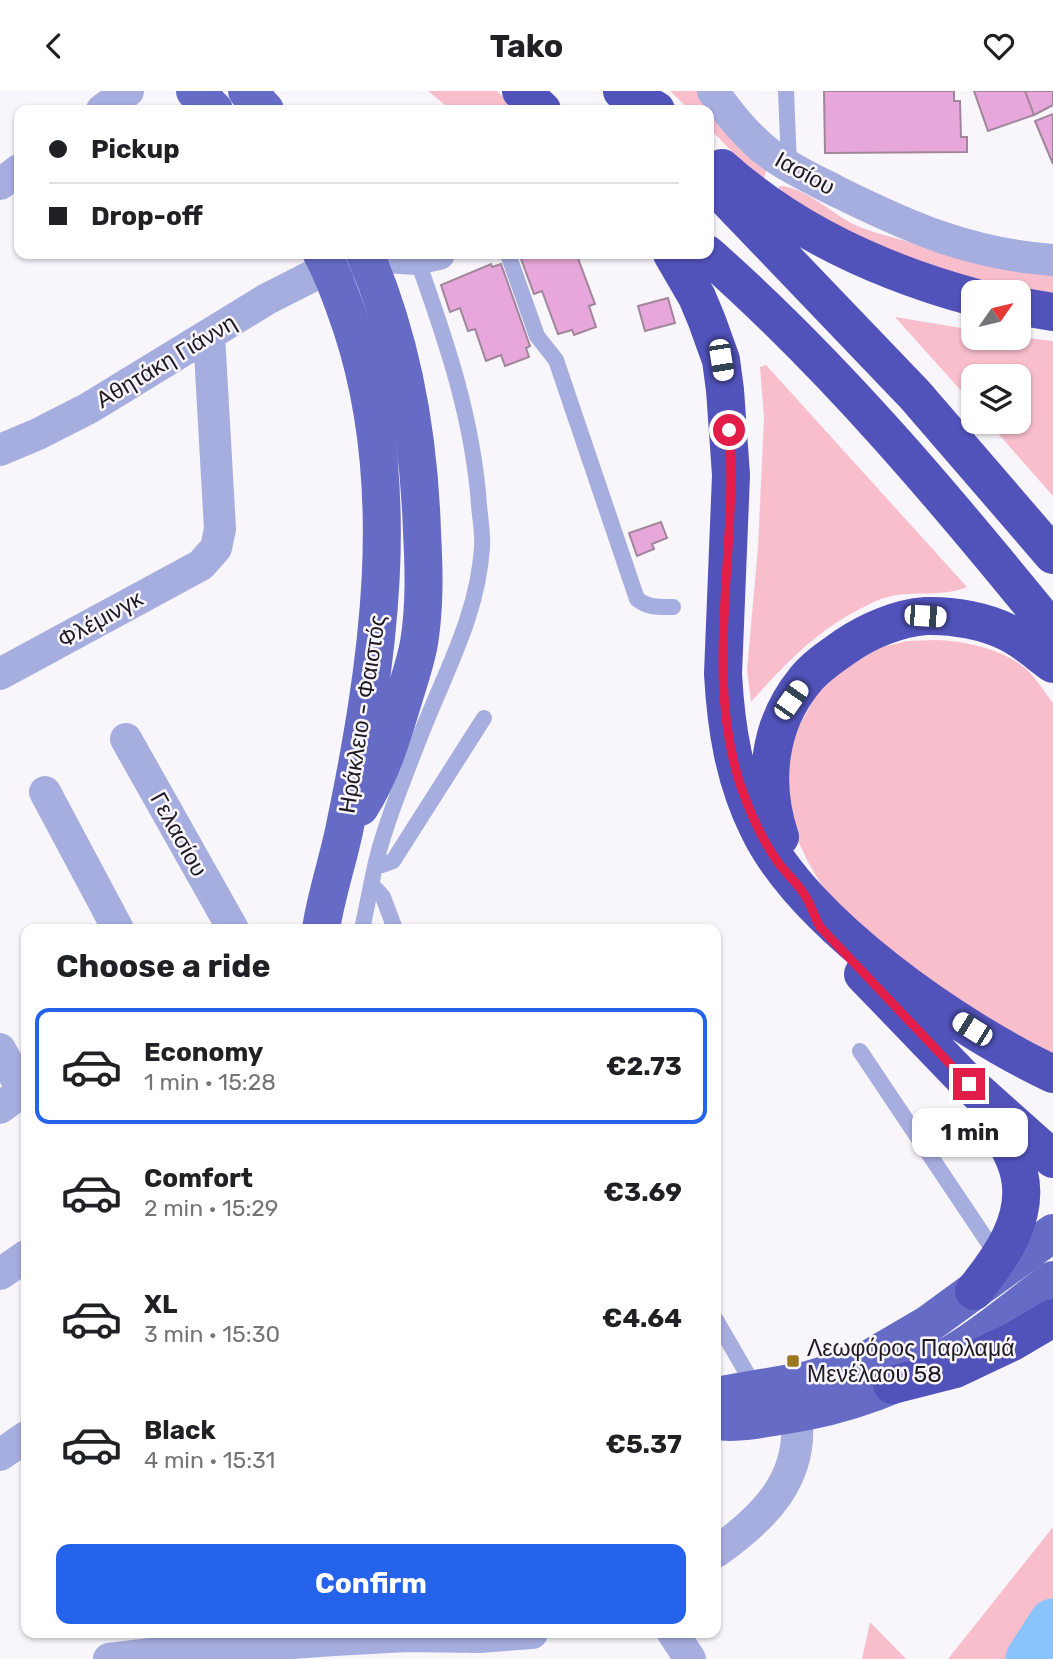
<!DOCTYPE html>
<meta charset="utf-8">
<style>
body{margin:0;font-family:Rubik,sans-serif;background:#f2f2f2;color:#202124;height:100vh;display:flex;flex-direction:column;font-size:26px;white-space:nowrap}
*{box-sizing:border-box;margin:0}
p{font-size:23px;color:#757577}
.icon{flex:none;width:38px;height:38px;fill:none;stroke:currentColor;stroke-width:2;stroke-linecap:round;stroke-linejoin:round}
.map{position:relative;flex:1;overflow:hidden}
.sheet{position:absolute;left:21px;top:833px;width:700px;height:714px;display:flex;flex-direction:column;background:#fff;border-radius:14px;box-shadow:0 2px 5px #0004}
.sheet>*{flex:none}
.top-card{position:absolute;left:14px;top:14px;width:700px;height:154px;border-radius:14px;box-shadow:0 2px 5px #0004;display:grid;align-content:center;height:154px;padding:0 35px;background:#fff}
.needle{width:46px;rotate:56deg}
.fabs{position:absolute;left:961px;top:189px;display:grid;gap:14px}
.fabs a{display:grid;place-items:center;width:70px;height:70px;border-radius:14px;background:#fff;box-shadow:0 2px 5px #0004;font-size:35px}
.end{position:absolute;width:32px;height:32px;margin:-16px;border:9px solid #e11d48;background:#fff;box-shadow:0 0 0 4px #fff}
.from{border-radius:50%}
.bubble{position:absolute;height:49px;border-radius:14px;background:#fff;box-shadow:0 2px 5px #0004;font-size:23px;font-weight:700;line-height:49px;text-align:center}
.car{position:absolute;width:21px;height:42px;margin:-21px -10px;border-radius:9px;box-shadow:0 0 5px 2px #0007;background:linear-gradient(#fff 24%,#345 0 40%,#fff 0 76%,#345 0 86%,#fff 0)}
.top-card b{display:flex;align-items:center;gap:24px;height:66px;font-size:26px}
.top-card b+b{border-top:2px solid #e0e0e0}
.top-card i{width:18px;height:18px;background:#202124}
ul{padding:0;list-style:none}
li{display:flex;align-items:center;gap:21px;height:116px;margin:0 14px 10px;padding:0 21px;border:4px solid transparent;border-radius:14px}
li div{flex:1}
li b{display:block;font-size:26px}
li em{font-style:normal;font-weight:700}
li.active{border-color:#2563eb}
li>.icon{width:63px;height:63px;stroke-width:1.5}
h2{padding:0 35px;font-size:32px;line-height:84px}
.button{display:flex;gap:14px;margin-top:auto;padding:14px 35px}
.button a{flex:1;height:80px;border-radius:14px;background:#2563eb;color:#fff;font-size:28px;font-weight:700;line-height:80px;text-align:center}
header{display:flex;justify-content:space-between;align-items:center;height:91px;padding:0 35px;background:#fff;font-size:32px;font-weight:700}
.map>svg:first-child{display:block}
.green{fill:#f8becc}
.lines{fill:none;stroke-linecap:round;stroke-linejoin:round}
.river{stroke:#8bc3fc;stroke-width:49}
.building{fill:#e8a7da;stroke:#a0869a;stroke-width:2}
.service{stroke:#a6addf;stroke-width:16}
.minor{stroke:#a6addf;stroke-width:32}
.primary{stroke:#666cc6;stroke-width:38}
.motorway{stroke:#5153bb;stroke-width:38}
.route{stroke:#e11d48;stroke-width:9}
.poi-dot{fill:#9a7822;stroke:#f8f5fb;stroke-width:2.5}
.labels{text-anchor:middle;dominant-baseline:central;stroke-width:5;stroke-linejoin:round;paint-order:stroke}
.street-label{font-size:23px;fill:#1e1923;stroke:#f8f5fb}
.poi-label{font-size:23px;fill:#1e1923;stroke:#f8f5fb;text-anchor:start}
</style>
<header><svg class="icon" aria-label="back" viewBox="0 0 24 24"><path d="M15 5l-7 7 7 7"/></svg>Tako<svg class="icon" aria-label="heart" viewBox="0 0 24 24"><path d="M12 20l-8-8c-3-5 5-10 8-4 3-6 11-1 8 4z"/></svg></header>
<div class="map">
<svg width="1053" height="1568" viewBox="0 0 1053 1568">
<rect width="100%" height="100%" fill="#f8f5fb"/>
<path class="green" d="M428,0H497L516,19H451Z
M670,0H702L767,76L763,92L709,37V19H690Z
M779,95C804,95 832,123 855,134C873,142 893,146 912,152C957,166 1005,182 1053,184V206L964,191L853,150L778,99Z
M895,226L973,239V247L1019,246L1053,250V405L988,331H1018V285H973V313Z
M766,274L967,496C944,506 915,500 892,505C881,507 871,512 862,517C817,539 784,574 751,611L747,579L758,456L764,327L760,276Z
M936,549C965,550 1002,558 1025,577C1036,587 1044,600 1053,612V963L927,893L827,803L809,773L796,746L786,689L792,648L816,604L830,588L848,574L882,556L908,550Z
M1053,1436V1568H948Z
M870,1531L906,1568H862Z"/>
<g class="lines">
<path class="river" d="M1030,1568L1053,1532"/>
</g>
<path class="building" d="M824,0H954V10H960L961,46H967V61L825,62Z
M974,0H1025L1034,24L988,40Z
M1025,0H1053V14L1034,24Z
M1053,23V73L1035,30Z
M528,163H571L572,166L577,165L595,213L589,215L596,236L574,244L572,239L558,243L542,200L534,203L520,165Z
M491,173L492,176L501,173L530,255L526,257L529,266L505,275L501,264L486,270L475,238L468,240L460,217L450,221L441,194Z
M668,207L675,232L645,240L638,215Z
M661,431L667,447L652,453L654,458L637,465L629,442Z"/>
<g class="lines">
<path class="service" d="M786,0L789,75
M508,163L537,245L556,269L637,508C648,517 659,516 673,516
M376,771L382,774L393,770L484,627
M373,795L383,806L395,838
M362,838C367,816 371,793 376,771C386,731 403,690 418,651C442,587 478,526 482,456C483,442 480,427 479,414C473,328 446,249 417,168
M860,960L998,1166
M716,1229L756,1298"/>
<path class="minor" d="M713,0C729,23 747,46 770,63C792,79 817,90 840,102C913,138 971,163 1053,169
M102,19L128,0
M0,93L19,79
M0,359L38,343L89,317L267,208L330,176L366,165L417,168L439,163
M0,583L201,474L216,457L220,438L209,244
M126,648L233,838
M45,701L118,838
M0,958L26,1006
M0,1017L23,1000
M0,1183L26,1165
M0,1364L26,1346
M716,1461C764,1427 805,1387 796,1323
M673,1542L690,1568
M109,1568L167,1561L334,1549L407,1545L479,1546L532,1542"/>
<path class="primary" d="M195,0L214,19
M247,0L265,19
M360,716C382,681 393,643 405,603C410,587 416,569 419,552C425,515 424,478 422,441C419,345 403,251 365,163
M321,838C326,805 337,773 344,740C378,576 405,399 352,237C343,212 335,186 322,163
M716,1305L808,1289L845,1278L869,1268L927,1234L1053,1142
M716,1330C736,1333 759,1328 780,1325C844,1316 909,1293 963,1256C994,1236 1023,1211 1053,1189"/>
<path class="motorway" d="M521,0L542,19
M622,0L656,19
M722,77C793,141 882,181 973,206
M709,89L915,304L1053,464
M672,163L697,206L707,230L721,269L725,299L731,384L723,583C726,637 734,688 758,737C803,832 959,939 1053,983
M707,163C835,276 945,407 1053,540
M1018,215L1053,221
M780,746C762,692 768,634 805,589C816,575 832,565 846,555C868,540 898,527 926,525C952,524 986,530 1009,542C1025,550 1039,563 1053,573
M863,883L969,993L1053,1068
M974,1200C1000,1168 1030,1127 1019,1082C1014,1061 1001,1042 991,1023
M892,1294L955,1278L1012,1251L1053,1227"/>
</g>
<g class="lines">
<path class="route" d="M729,339C739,456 703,579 740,693C750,722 762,750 780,774C788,784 797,792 804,803C811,813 814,825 820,836L969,993"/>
</g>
<rect class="poi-dot" x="786" y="1263" width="14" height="14" rx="3.5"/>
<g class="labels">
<g class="street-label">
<text transform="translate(805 82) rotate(29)">Ιασίου</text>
<text transform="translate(166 270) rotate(-31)">Αθητάκη Γιάννη</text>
<text transform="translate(100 528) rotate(-29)">Φλέμινγκ</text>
<text transform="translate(362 623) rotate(-81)">Ηράκλειο - Φαιστός</text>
<text transform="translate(179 743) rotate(61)">Γελασίου</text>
</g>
<g class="poi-label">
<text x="807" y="1257">Λεωφόρος Παρλαμά<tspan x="807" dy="26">Μενέλαου 58</tspan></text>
</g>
</g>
</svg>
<div class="fabs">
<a><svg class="needle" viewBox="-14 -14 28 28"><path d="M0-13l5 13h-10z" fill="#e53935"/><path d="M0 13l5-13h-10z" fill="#757577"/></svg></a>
<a><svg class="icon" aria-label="layers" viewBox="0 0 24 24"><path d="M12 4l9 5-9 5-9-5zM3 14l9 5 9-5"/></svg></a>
</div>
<i class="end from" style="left:729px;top:339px"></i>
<i class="end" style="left:969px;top:993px"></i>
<div class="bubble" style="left:912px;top:1017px;width:116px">1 min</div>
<i class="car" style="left:721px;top:269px;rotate:171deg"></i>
<i class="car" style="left:925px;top:525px;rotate:94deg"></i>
<i class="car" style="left:791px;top:609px;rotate:35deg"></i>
<i class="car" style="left:972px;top:938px;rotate:302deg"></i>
<div class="top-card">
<b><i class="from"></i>Pickup</b>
<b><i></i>Drop-off</b>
</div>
<section class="sheet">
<h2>Choose a ride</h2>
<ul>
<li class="active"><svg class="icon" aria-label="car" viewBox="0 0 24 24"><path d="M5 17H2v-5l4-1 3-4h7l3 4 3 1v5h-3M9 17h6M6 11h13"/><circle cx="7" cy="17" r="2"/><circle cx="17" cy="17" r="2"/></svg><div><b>Economy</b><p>1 min · 15:28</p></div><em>€2.73</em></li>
<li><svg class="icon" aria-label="car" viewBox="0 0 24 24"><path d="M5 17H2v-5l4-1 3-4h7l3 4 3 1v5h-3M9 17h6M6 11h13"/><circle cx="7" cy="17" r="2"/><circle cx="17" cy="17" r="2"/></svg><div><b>Comfort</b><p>2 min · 15:29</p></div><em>€3.69</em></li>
<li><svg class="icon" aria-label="car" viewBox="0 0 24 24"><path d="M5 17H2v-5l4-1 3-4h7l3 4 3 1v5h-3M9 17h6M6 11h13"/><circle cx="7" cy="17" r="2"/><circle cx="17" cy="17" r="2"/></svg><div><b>XL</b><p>3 min · 15:30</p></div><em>€4.64</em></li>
<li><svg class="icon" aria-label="car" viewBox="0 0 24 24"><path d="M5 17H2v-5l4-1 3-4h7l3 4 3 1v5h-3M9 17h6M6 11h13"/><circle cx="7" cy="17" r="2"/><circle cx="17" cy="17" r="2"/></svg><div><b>Black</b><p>4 min · 15:31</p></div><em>€5.37</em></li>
</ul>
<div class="button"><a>Confirm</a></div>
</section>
</div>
